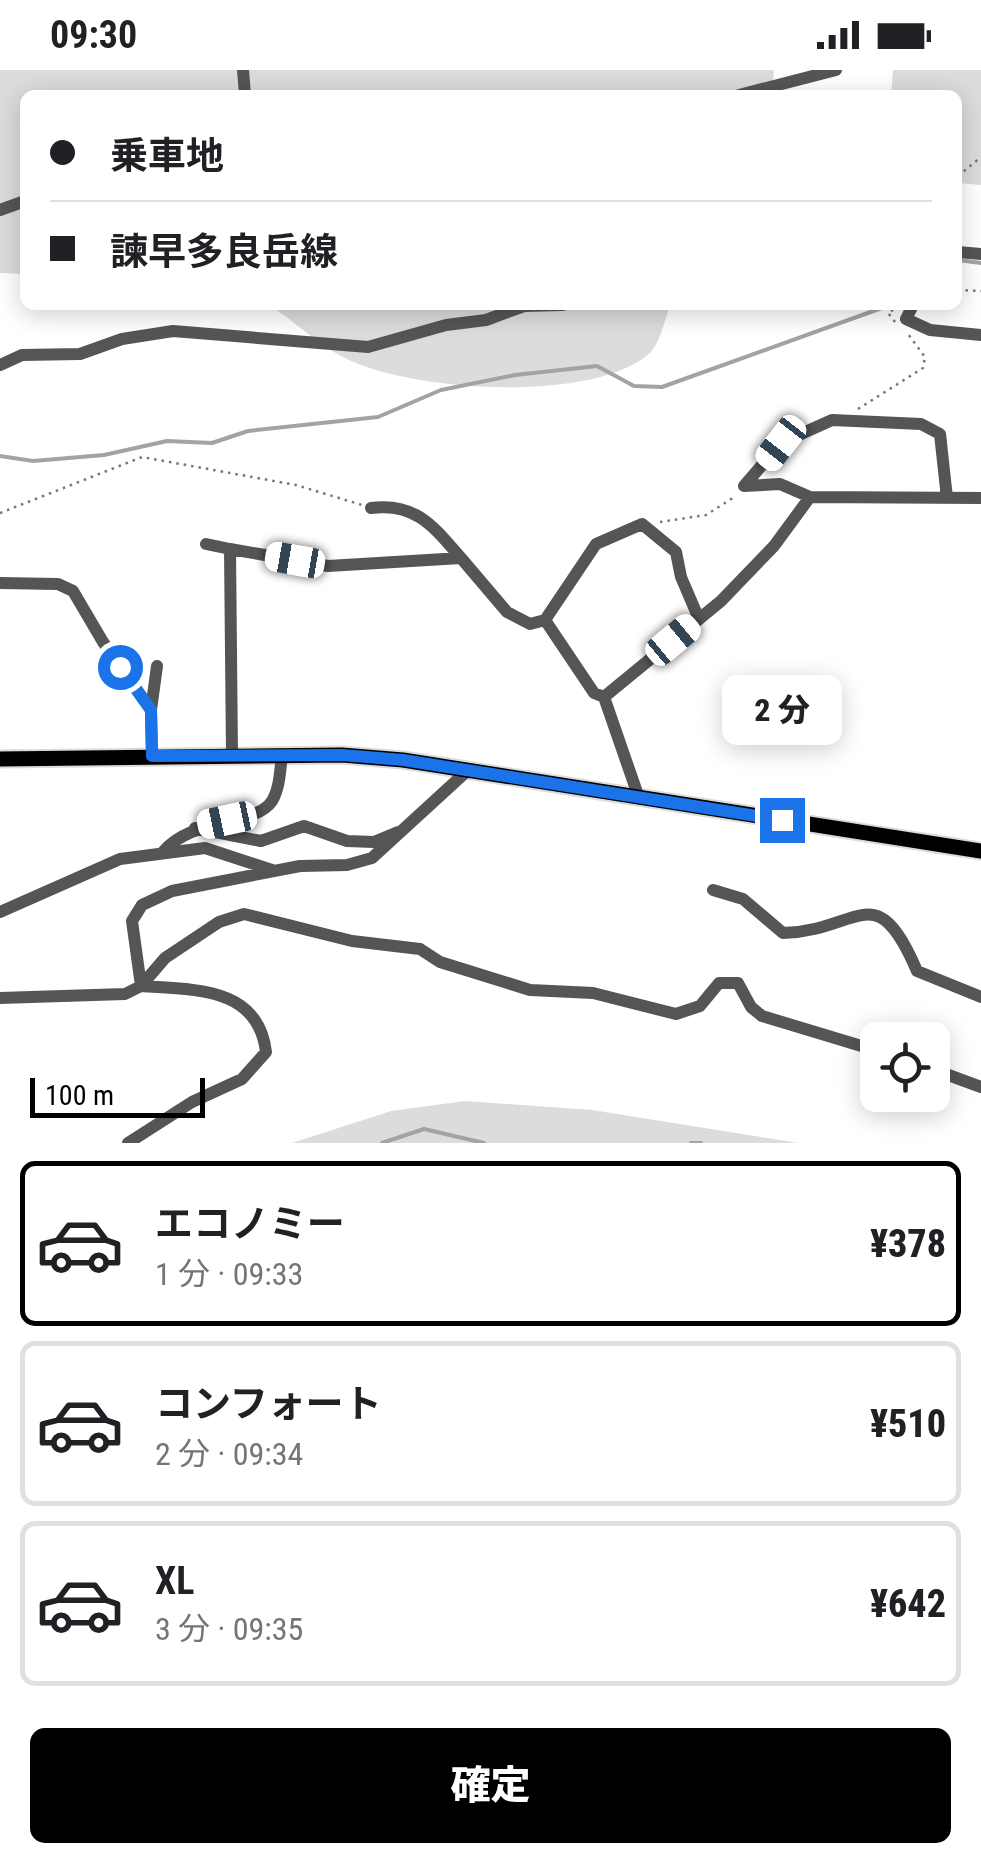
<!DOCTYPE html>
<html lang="ja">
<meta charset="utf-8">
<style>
body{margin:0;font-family:"Roboto Condensed","Noto Sans JP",sans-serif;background:#f6f6f6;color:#202124;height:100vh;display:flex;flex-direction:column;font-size:38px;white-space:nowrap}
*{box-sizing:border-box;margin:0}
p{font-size:32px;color:#757577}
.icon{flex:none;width:55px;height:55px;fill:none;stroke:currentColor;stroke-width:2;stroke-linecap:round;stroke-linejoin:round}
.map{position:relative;height:1073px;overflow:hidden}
.drawer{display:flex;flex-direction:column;background:#fff;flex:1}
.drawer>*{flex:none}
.hud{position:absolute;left:20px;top:20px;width:942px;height:220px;border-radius:15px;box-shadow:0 5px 25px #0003;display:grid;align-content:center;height:220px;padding:0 30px;background:#fff}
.fabs{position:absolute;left:860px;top:952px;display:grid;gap:20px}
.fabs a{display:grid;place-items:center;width:90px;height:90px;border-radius:15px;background:#fff;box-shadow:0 5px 25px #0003;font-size:50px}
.scale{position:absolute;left:30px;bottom:25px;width:175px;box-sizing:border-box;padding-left:10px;border:5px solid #000;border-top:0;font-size:28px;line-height:35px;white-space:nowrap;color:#000;-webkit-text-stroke:8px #fff;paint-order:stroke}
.end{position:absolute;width:45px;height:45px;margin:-22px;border:12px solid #1a73e8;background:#fff;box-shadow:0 0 0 5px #fff}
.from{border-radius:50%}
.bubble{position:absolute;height:70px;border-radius:15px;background:#fff;box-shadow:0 5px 25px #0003;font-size:32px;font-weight:800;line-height:70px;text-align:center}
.car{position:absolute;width:30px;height:60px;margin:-30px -15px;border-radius:12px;box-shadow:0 0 8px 2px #0007;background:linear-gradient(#fff 24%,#345 0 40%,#fff 0 76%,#345 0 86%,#fff 0)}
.hud b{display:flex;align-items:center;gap:35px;height:95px;font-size:38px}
.hud b+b{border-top:2px solid #e0e0e0}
.hud i{width:25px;height:25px;background:#202124}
ul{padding:18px 0 0;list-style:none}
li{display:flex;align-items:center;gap:30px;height:165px;margin:0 20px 15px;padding:0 10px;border:5px solid #e0e0e0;border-radius:15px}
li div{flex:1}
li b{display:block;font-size:38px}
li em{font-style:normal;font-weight:800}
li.active{border-color:#000}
li>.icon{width:90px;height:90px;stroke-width:1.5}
.button{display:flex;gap:20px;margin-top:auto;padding:20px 30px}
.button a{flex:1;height:115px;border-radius:15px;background:#000;color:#fff;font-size:40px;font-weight:800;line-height:115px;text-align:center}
.status{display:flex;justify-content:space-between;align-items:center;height:70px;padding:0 50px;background:#fff;direction:ltr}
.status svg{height:28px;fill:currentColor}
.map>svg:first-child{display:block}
.green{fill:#dcdcdc}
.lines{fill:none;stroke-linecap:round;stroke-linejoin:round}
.stream{stroke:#a3a3a3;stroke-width:4}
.major-casing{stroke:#dbdbdb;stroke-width:19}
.path{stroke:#777;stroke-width:2.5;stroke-dasharray:2.5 5;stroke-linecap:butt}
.minor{stroke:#555;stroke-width:12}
.major{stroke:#000;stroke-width:15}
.route{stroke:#1a73e8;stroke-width:12}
</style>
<div class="status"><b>09:30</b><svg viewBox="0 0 49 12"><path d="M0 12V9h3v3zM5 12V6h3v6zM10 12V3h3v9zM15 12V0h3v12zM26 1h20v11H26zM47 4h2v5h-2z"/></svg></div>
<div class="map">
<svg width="981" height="1073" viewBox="0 0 981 1073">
<rect width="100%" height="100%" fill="#fff"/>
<path class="green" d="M0,0H774L773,14L760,25H25V204L0,203Z
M893,0H981V115L958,113V25H891Z
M270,235H670C665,249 660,274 649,284C591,334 404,322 339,285C315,271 293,251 270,235Z
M465,1031L592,1040L798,1073H292L391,1041Z"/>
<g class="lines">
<path class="stream" d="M958,190L981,193
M0,386L33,391L104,385L167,371L212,373L248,361L378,347L441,320L515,305L597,296L634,316L662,317L890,235
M382,1073L424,1059L484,1073
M691,1073H701"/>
<g class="major-casing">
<path id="major" d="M0,689L342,685L403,690L981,781"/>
</g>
<path class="path" d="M958,106L981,87
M958,220L981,221
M895,252L888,243L896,238
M858,339L923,298L925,287L908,264
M0,443L142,387L296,415L362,435
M660,452L706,445L736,426"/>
<path class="minor" d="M243,0L245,25
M739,25L836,0
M0,140L25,131
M958,182L981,184
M913,235L906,249L930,260L981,265
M0,295L22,285L80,284L122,269L173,261L368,277L446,255L486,250L524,236L563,235
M947,428L940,364L921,354L832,350L781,373L744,416L780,414L810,427L981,428
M371,438C416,432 434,457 461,488
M206,474L230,479L232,686
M230,479L328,496L461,488L507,542L530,554L545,550L596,474L642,454L676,482L681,507L699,549
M0,513L58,514L73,521L103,572L151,640L152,686
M545,550L594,623L604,627L639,728
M604,627L721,531L774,476L810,427
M151,640L157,596
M195,758L261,771L304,756L347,771L374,772L398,762
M162,783C192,746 255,757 272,731C280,718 280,700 282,685
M713,820L743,829L783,863C860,861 875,804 917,901L981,927
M0,842L120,789L205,778L272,800
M141,916L132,851L142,835L172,821L300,796L347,795L372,788L467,701
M0,928L125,924L141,916L165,888L219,852L244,844L352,871L420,879L440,892L530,920L593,923L676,944L700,936L719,913H738L751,937L762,946L878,981
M932,999L981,1017
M128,1073L192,1032L242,1009L266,982C258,916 194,920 141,916"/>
<use href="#major" class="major"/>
</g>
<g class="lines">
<path class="route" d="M120,597L151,640L152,686L342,685L403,690L782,750"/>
</g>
</svg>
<div class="fabs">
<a><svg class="icon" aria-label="locate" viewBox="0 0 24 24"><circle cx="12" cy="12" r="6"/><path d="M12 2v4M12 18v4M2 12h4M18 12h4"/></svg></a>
</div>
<div class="scale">100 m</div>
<i class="end from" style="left:120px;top:597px"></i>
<i class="end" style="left:782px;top:750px"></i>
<div class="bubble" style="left:722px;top:605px;width:120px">2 分</div>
<i class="car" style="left:781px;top:373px;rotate:218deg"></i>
<i class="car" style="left:295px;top:490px;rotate:280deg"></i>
<i class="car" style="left:673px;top:570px;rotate:50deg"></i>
<i class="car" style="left:227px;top:750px;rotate:258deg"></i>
<div class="hud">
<b><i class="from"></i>乗車地</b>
<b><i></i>諫早多良岳線</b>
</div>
</div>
<section class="drawer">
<ul>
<li class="active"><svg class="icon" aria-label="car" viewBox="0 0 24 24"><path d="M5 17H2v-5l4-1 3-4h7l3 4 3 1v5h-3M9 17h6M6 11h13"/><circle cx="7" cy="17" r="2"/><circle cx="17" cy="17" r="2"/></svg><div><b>エコノミー</b><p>1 分 · 09:33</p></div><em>¥378</em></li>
<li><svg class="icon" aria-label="car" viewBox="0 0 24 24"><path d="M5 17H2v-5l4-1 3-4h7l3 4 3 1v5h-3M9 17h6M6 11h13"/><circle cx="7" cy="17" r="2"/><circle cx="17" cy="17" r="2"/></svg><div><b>コンフォート</b><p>2 分 · 09:34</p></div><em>¥510</em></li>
<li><svg class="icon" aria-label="car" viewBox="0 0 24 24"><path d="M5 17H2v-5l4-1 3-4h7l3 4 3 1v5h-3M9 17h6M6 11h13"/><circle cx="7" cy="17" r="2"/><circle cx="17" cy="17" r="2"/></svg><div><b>XL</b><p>3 分 · 09:35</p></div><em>¥642</em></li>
</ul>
<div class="button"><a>確定</a></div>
</section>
